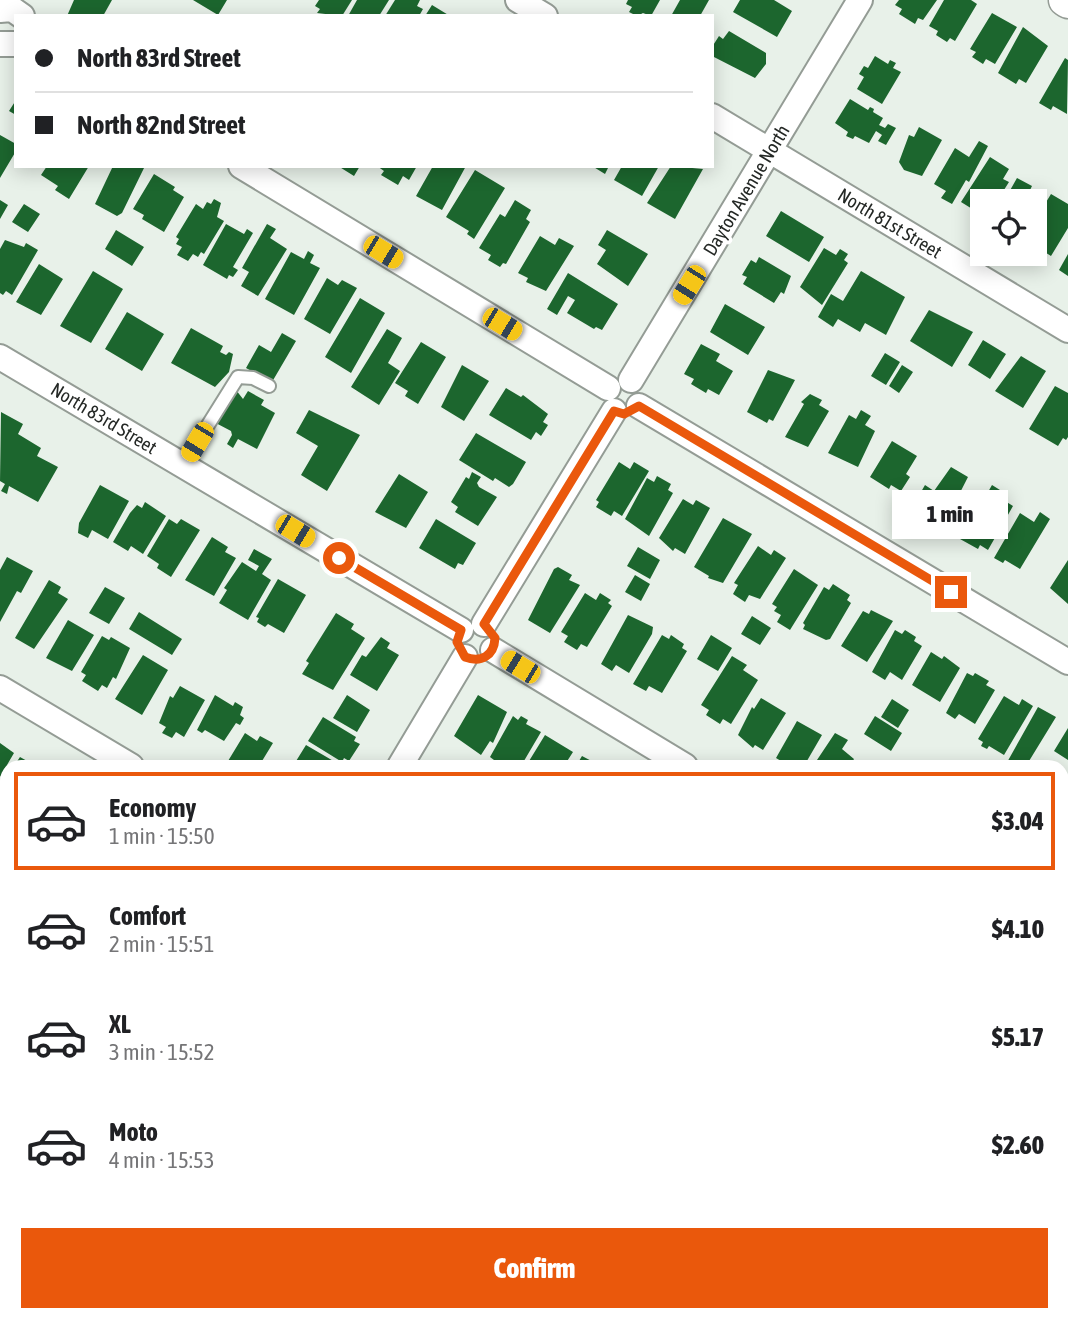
<!DOCTYPE html>
<meta charset="utf-8">
<style>
body{margin:0;font-family:"Asap Condensed",sans-serif;background:#f2f2f2;color:#202124;height:100vh;display:flex;flex-direction:column;font-size:26px;white-space:nowrap}
*{box-sizing:border-box;margin:0}
p{font-size:23px;color:#757577}
.icon{flex:none;width:38px;height:38px;fill:none;stroke:currentColor;stroke-width:2;stroke-linecap:round;stroke-linejoin:round}
.map{position:relative;flex:1;overflow:hidden}
.panel{position:absolute;left:0px;top:760px;width:1069px;height:562px;display:flex;flex-direction:column;background:#fff;border-radius:21px 21px 0 0;box-shadow:0 4px 18px #0003}
.panel>*{flex:none}
.top-card{position:absolute;left:14px;top:14px;width:700px;height:154px;border-radius:0px;box-shadow:0 4px 18px #0003;display:grid;align-content:center;height:154px;padding:0 21px;background:#fff}
.tools{position:absolute;left:970px;top:189px;display:grid;gap:14px}
.tools a{display:grid;place-items:center;width:77px;height:77px;border-radius:0px;background:#fff;box-shadow:0 4px 18px #0003;font-size:35px}
.end{position:absolute;width:32px;height:32px;margin:-16px;border:9px solid #ea580c;background:#fff;box-shadow:0 0 0 4px #fff}
.from{border-radius:50%}
.bubble{position:absolute;height:49px;border-radius:0px;background:#fff;box-shadow:0 4px 18px #0003;font-size:23px;font-weight:800;line-height:49px;text-align:center}
.car{position:absolute;width:21px;height:42px;margin:-21px -10px;border-radius:9px;box-shadow:0 0 5px 2px #0007;background:linear-gradient(#f5c518 24%,#345 0 40%,#f5c518 0 76%,#345 0 86%,#f5c518 0)}
.top-card b{display:flex;align-items:center;gap:24px;height:66px;font-size:26px}
.top-card b+b{border-top:2px solid #e0e0e0}
.top-card i{width:18px;height:18px;background:#202124}
ul{padding:12px 0 0;list-style:none}
li{display:flex;align-items:center;gap:21px;height:98px;margin:0 14px 10px;padding:0 7px;border:4px solid transparent;border-radius:0px}
li div{flex:1}
li b{display:block;font-size:26px}
li em{font-style:normal;font-weight:800}
li.selected{border-color:#ea580c}
li>.icon{width:63px;height:63px;stroke-width:1.5}
.cta{display:flex;gap:14px;margin-top:auto;padding:14px 21px}
.cta a{flex:1;height:80px;border-radius:0px;background:#ea580c;color:#fff;font-size:28px;font-weight:800;line-height:80px;text-align:center}
.map>svg:first-child{display:block}
.building{fill:#1c662e}
.lines{fill:none;stroke-linecap:round;stroke-linejoin:round}
.service-casing{stroke:#949c95;stroke-width:16}
.minor-casing{stroke:#949c95;stroke-width:28}
.tertiary-casing{stroke:#949c95;stroke-width:35}
.secondary-casing{stroke:#949c95;stroke-width:38}
.service{stroke:#fff;stroke-width:12}
.minor{stroke:#fff;stroke-width:24}
.tertiary{stroke:#fff;stroke-width:32}
.secondary{stroke:#d8e8da;stroke-width:35}
.route{stroke:#ea580c;stroke-width:9}
.labels{text-anchor:middle;dominant-baseline:central;stroke-width:7;stroke-linejoin:round;paint-order:stroke}
.street-label{font-size:19px;fill:#242825;stroke:#fff}
</style>
<div class="map">
<svg width="1068" height="1321" viewBox="0 0 1068 1321">
<rect width="100%" height="100%" fill="#e8f1e9"/>
<path class="building" d="M74,0H112L103,16H67Z
M193,0H227L218,15Z
M319,0H352L342,16L317,13L320,9L315,6Z
M357,0H389L379,16H348Z
M395,0H420L417,6L423,9L419,16H385Z
M628,0H660L651,16L643,13L637,16L629,12L632,7L626,4Z
M680,0H709L700,16H671Z
M740,0H774L792,11L777,37L733,12Z
M899,0H937L923,20L918,18L915,24L899,14L902,9L895,5Z
M944,0H971L977,4L955,41L950,38L947,42L936,35L938,31L929,26Z
M432,5L450,16H425Z
M992,13L1017,27L995,64L986,59L983,64L972,57L976,52L970,49Z
M1023,27L1048,46L1026,83L1019,79L1016,84L998,73Z
M729,31L766,53V64L755,78L712,56V47L719,36L723,39Z
M875,56L888,64L890,60L896,63L893,68L901,72L882,104L857,89L864,77L859,74L864,66L868,68Z
M1065,58L1068,60L1067,114L1053,106L1051,110L1039,103Z
M850,99L868,110L870,107L874,109L873,112L883,118L879,125L885,128L888,124L896,128L886,145L878,141L882,135L876,131L869,143L855,136L853,139L846,136L848,132L835,123Z
M16,100V115L9,111Z
M919,127L942,140L922,176L904,170L899,162L909,135L914,137Z
M0,135L16,144V151L0,178Z
M979,141L988,146L969,182L966,180L952,204L941,198L946,191L934,184L955,148L969,157Z
M990,157L1009,169L1003,179L1009,182L997,201H982V215L961,202Z
M47,166H89L69,199L55,190L58,186L41,175Z
M113,166L144,168L122,213L117,216L95,204Z
M338,166H360L354,176Z
M377,166H417L409,180L403,176L398,185L381,175L384,171Z
M433,166H466L442,210L416,196Z
M592,166H609L605,174Z
M622,166H659L642,196L614,180Z
M671,166L703,169L675,219L647,203Z
M475,170L505,188L474,239L467,234L469,231L446,217Z
M154,174L175,187L173,190L184,197L164,232L142,219L144,215L133,209Z
M1017,178L1032,186L1029,192L1039,198L1034,207V201H1004Z
M1051,194L1068,204V228L1051,256L1043,251L1040,256L1034,253V222Z
M214,199L221,203L217,217L224,221L204,254L201,252L198,257L193,254L188,261L177,255L182,247L176,244L179,239L176,237L196,204L203,209L207,202L211,204Z
M0,200L8,205L0,219Z
M515,200L531,210L526,219L530,222L506,264L503,263L500,267L488,260L491,255L479,248L500,214L505,217Z
M24,204L40,214L28,232L12,222Z
M781,211L824,237L809,262L766,236Z
M226,224L244,234L247,229L253,233L233,267L238,270L233,277L229,275L227,279L203,265Z
M267,224L276,229L270,238L287,249L258,296L241,286L249,272L242,268Z
M116,230L144,247L132,266L105,249Z
M607,230L648,254L628,286L597,264L606,250L598,245Z
M540,236L555,245L559,238L574,246L546,291L526,282L528,278L518,273Z
M5,240L24,247L26,243L38,250L12,295L6,291L3,295L0,293V249Z
M824,248L836,255L840,249L848,254L844,260L848,263L822,305L800,287Z
M308,251L314,255L310,263L320,268L294,315L265,299L291,252L304,259Z
M1068,254V276L1059,270Z
M759,257L791,276L784,294L781,292L774,303L743,284L747,277L742,275L751,260L756,263Z
M39,264L63,279L41,315L16,302Z
M93,271L123,289L91,343L60,326Z
M861,271L905,297L886,335L865,323L860,332L838,319L833,327L818,317L831,294L843,301Z
M568,273L618,304L602,330L596,327L594,329L567,313L575,300L568,296L557,315L547,309Z
M327,278L338,285L342,280L357,288L330,334L304,319Z
M360,298L385,313L351,373L325,357Z
M725,304L765,327L748,355L710,332Z
M929,310L973,332L952,367L910,341Z
M127,312L164,334L142,371L105,349Z
M191,328L223,346L220,352L226,355L229,352L233,354L229,372L215,387L171,363Z
M387,329L402,338L388,363L400,371L379,405L351,387Z
M282,333L296,341L272,382L246,368L259,345L271,352Z
M983,340L1006,354L990,379L968,365Z
M421,342L446,357L418,404L405,396L408,391L395,383Z
M701,344L720,354L716,361L733,371L719,395L708,389L706,393L691,384L694,379L684,374Z
M885,353L900,362L886,385L871,376Z
M1021,356L1046,371L1023,408L995,391Z
M462,365L489,381L464,421L441,407Z
M902,365L913,372L899,393L889,386Z
M768,370L795,380L773,421L769,419L767,423L747,412Z
M1055,386L1068,393V437L1066,440L1063,438L1058,446L1029,429Z
M506,388L521,397L523,395L548,414L543,422L548,425L541,436L536,432L531,440L489,415Z
M236,390L243,399L248,391L264,400L261,405L275,413L257,449L238,439L233,448L227,444L232,435L231,431L212,421Z
M810,394L822,400L819,405L829,411L808,447L785,437L804,404L801,402Z
M309,410L360,435L327,491L301,475L318,446L296,433Z
M861,410L871,416L865,425L875,431L858,467L828,453L849,415L856,419Z
M1,412L23,424L18,434L41,448L37,456L58,467L38,502L9,486L7,494L1,491L5,484L0,481Z
M476,433L526,462L513,484L509,487L495,478L493,481L459,460Z
M892,441L917,456L906,474L910,477L901,491L891,485L889,489L870,477Z
M619,462L630,469L634,462L649,471L622,516L614,511L611,516L596,507L599,502L596,500Z
M951,467L968,477L945,522L914,504L925,485L934,491Z
M472,472L481,477L477,483L479,487L497,497L478,526L455,512L458,507L451,502L466,477L469,479Z
M399,474L428,492L406,528L375,512Z
M657,476L671,484L668,490L673,493L649,536L625,519L647,478L654,482Z
M100,485L129,501L108,539L92,530L88,538L78,533L79,523Z
M992,485L1008,495L1005,501L1013,506L988,550L980,545L978,549L960,539L963,534L960,533L985,490L988,492Z
M683,499L693,505L696,500L710,508L685,554L675,548L673,551L659,538Z
M145,502L166,516L143,554L131,546L128,551L113,542L130,513L137,505L142,508Z
M1040,512L1050,519L1020,569L1005,560L1003,563L994,558L1020,513L1034,522Z
M723,518L752,534L723,583L708,578L709,576L694,567Z
M169,519L177,524L181,519L200,530L171,577L157,568L159,564L147,556Z
M436,519L476,543L463,565L458,563L455,569L419,548Z
M212,537L228,547L225,552L236,558L214,596L185,580Z
M758,546L771,555L774,550L786,558L760,599L749,595L745,602L733,594L738,585L734,583Z
M638,547L660,560L650,579L627,566Z
M254,549L272,559L262,574L271,580L248,620L219,603L227,590L224,588L242,562L256,571L259,566L248,560Z
M7,557L33,571L21,593L17,591L0,622V570Z
M1068,560V604L1050,588Z
M558,567L572,575L569,580L580,585L550,633L528,620L554,569Z
M794,569L818,585L790,630L777,622L781,615L774,611L777,607L772,604Z
M635,575L650,584L641,601L625,592Z
M278,579L306,595L284,633L268,624L265,627L257,622L259,618L256,617Z
M49,580L61,587L58,593L68,599L34,649L15,638Z
M833,584L850,595L847,600L851,603L830,639L826,640L803,629L805,625L803,623L824,587L829,590Z
M105,587L125,598L109,624L89,613Z
M585,593L596,600L600,593L611,600L608,603L612,606L587,647L581,644L577,650L564,642L568,636L561,632Z
M871,610L893,621L867,662L841,646L863,611L869,614Z
M139,612L182,639L172,655L129,629Z
M336,613L354,624L351,629L365,638L333,690L302,674L309,663L306,661Z
M628,615L653,627L652,634L629,673L616,665L612,671L601,664Z
M752,616L771,628L760,645L741,634Z
M68,620L94,635L72,671L46,658Z
M895,630L902,634L905,630L916,637L914,641L922,646L902,680L890,672L885,680L872,672Z
M662,635L669,639L671,635L684,644L682,648L687,651L662,693L649,686L646,691L633,684Z
M711,635L732,648L718,671L697,659Z
M102,636L109,640L111,637L130,648L116,679L113,677L107,688L102,685L98,691L82,681L86,675L81,672Z
M381,637L390,643L387,648L399,655L377,691L350,675L362,655L366,657Z
M931,652L942,659L944,656L960,668L940,702L912,685Z
M143,655L168,670L142,715L115,699Z
M732,656L747,665L743,670L758,680L731,724L723,719L720,724L706,715L709,710L701,705Z
M967,673L973,676L975,673L989,681L986,685L995,690L975,724L959,714L955,719L946,713Z
M180,686L205,700L184,737L176,732L172,738L162,733L166,727L159,723L170,696L173,698Z
M215,695L233,706L235,702L243,707L240,715L244,718L240,725L236,723L224,741L205,730L202,733L197,730Z
M347,695L370,710L357,732L333,718Z
M478,695L507,712L493,743L490,741L481,755L454,736Z
M1004,696L1019,705L1022,699L1033,706L1004,755L989,746L987,749L981,746L983,742L978,739Z
M761,698L786,713L763,750L755,745L753,748L738,735L752,707L754,709Z
M892,699L909,710L898,728L881,717Z
M1038,707L1056,717L1026,766H1005Z
M513,716L518,720L521,716L528,720L526,724L541,732L521,766H502L490,757Z
M875,716L902,733L891,751L864,734Z
M323,717L356,737L354,741L360,744L349,761L344,758L342,762L308,741Z
M797,721L822,735L804,766H782L779,765L781,761L776,758Z
M1068,728V760L1054,751Z
M245,733L257,741L260,736L273,743L259,766H225Z
M835,733L848,740L842,749L854,759L850,766H813Z
M545,735L573,752L564,766H526Z
M0,743L14,753L0,777Z
M306,745L342,766H293Z
M582,756L601,766H576Z
M20,757L36,766H14Z
M7,778V826L3,832L0,830V790Z
M1068,779V862L1062,858V789Z
M1062,861L1068,865V962L1062,959Z
M0,918L7,922V960L0,971Z
M0,1163L7,1167V1229L0,1225Z
M1064,1191L1068,1193V1278L1062,1287Z
M0,1235L7,1239V1314H39L35,1321H0Z
M111,1314L117,1315L190,1314L187,1321H107Z
M318,1314H389L400,1321H314Z
M615,1314H678L674,1321H611Z
M750,1314H854L849,1321H753L747,1318Z"/>
<g class="lines">
<g class="service-casing">
<path id="service" d="M183,465L238,377L253,378L269,386
M1062,1150L1068,1153
M1,1158L7,1148"/>
</g>
<g class="minor-casing">
<path id="minor" d="M518,0L545,16
M0,10L12,9L22,16
M0,44H16
M712,116L1068,330
M241,166L608,388
M0,357L461,630
M631,380L860,0
M639,406L1068,662
M484,624L614,411
M493,650L685,766
M0,688L131,766
M400,766L465,657
M1062,996L1068,1000
M1037,1314L1048,1321
M70,1321L74,1314"/>
</g>
<g class="tertiary-casing">
<path id="tertiary" d="M1065,0L1068,2
M1062,1053L1068,1044
M901,1321L905,1314"/>
</g>
<g class="secondary-casing">
<path id="secondary" d="M0,1029L7,1034
M470,1314L482,1321"/>
</g>
<use href="#service" class="service"/>
<use href="#minor" class="minor"/>
<use href="#tertiary" class="tertiary"/>
<use href="#secondary" class="secondary"/>
</g>
<g class="lines">
<path class="route" d="M339,558L461,630L457,642L465,657C481,663 494,656 495,638L484,624L614,411L624,414L639,406L951,592"/>
</g>
<g class="labels">
<g class="street-label">
<text transform="translate(746 190) rotate(-59)">Dayton Avenue North</text>
<text transform="translate(890 223) rotate(31)">North 81st Street</text>
<text transform="translate(104 418) rotate(31)">North 83rd Street</text>
</g>
</g>
</svg>
<div class="tools">
<a><svg class="icon" aria-label="locate" viewBox="0 0 24 24"><circle cx="12" cy="12" r="6"/><path d="M12 2v4M12 18v4M2 12h4M18 12h4"/></svg></a>
</div>
<i class="end from" style="left:339px;top:558px"></i>
<i class="end" style="left:951px;top:592px"></i>
<div class="bubble" style="left:892px;top:490px;width:116px">1 min</div>
<i class="car" style="left:383px;top:252px;rotate:121deg"></i>
<i class="car" style="left:689px;top:285px;rotate:212deg"></i>
<i class="car" style="left:502px;top:324px;rotate:121deg"></i>
<i class="car" style="left:197px;top:442px;rotate:211deg"></i>
<i class="car" style="left:295px;top:531px;rotate:121deg"></i>
<i class="car" style="left:520px;top:667px;rotate:301deg"></i>
<div class="top-card">
<b><i class="from"></i>North 83rd Street</b>
<b><i></i>North 82nd Street</b>
</div>
<section class="panel">
<ul>
<li class="selected"><svg class="icon" aria-label="car" viewBox="0 0 24 24"><path d="M5 17H2v-5l4-1 3-4h7l3 4 3 1v5h-3M9 17h6M6 11h13"/><circle cx="7" cy="17" r="2"/><circle cx="17" cy="17" r="2"/></svg><div><b>Economy</b><p>1 min · 15:50</p></div><em>$3.04</em></li>
<li><svg class="icon" aria-label="car" viewBox="0 0 24 24"><path d="M5 17H2v-5l4-1 3-4h7l3 4 3 1v5h-3M9 17h6M6 11h13"/><circle cx="7" cy="17" r="2"/><circle cx="17" cy="17" r="2"/></svg><div><b>Comfort</b><p>2 min · 15:51</p></div><em>$4.10</em></li>
<li><svg class="icon" aria-label="car" viewBox="0 0 24 24"><path d="M5 17H2v-5l4-1 3-4h7l3 4 3 1v5h-3M9 17h6M6 11h13"/><circle cx="7" cy="17" r="2"/><circle cx="17" cy="17" r="2"/></svg><div><b>XL</b><p>3 min · 15:52</p></div><em>$5.17</em></li>
<li><svg class="icon" aria-label="car" viewBox="0 0 24 24"><path d="M5 17H2v-5l4-1 3-4h7l3 4 3 1v5h-3M9 17h6M6 11h13"/><circle cx="7" cy="17" r="2"/><circle cx="17" cy="17" r="2"/></svg><div><b>Moto</b><p>4 min · 15:53</p></div><em>$2.60</em></li>
</ul>
<div class="cta"><a>Confirm</a></div>
</section>
</div>
